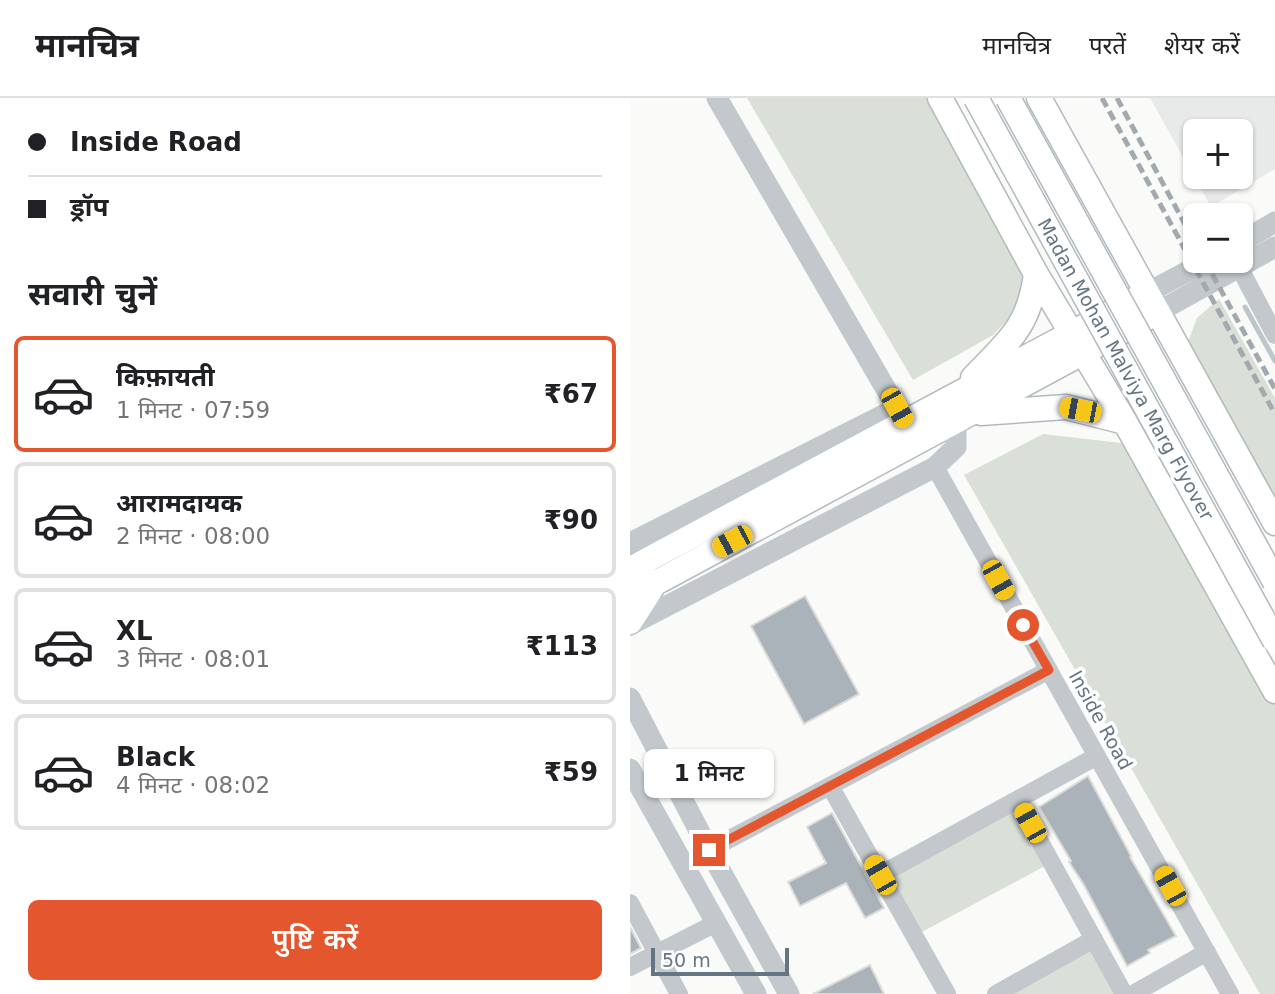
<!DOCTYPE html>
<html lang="hi">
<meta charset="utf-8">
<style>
body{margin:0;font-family:"DejaVu Sans","Noto Sans Devanagari",sans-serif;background:#f6f6f6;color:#202124;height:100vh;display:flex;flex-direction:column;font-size:26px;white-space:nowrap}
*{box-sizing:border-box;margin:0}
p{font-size:23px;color:#757577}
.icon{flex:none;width:38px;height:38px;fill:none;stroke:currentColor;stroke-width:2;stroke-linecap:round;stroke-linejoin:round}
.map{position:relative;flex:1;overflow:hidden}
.panel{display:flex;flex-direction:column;background:#fff;width:630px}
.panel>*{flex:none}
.top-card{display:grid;align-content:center;height:154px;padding:0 28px;background:#fff}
.fabs{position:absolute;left:553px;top:21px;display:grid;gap:14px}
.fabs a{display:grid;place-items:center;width:70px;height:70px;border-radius:10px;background:#fff;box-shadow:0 2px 5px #0004;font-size:35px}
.scale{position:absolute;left:21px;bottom:18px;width:138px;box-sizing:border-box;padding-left:7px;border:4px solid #657683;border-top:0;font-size:19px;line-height:24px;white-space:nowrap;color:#657683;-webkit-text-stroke:5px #fff;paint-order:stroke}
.end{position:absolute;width:32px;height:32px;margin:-16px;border:9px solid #e4572e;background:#fff;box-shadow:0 0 0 4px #fff}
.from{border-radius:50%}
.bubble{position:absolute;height:49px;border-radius:10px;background:#fff;box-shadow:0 2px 5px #0004;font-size:23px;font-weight:600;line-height:49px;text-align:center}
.car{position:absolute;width:21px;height:42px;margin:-21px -10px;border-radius:9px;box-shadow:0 0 5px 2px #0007;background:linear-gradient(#f5c518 24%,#345 0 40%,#f5c518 0 76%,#345 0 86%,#f5c518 0)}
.top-card b{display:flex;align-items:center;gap:24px;height:66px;font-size:26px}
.top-card b+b{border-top:2px solid #e0e0e0}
.top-card i{width:18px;height:18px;background:#202124}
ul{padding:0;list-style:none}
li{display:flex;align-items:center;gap:21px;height:116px;margin:0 14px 10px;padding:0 14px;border:4px solid #e0e0e0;border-radius:10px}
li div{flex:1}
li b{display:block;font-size:26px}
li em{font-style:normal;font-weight:600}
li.current{border-color:#e4572e}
li>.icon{width:63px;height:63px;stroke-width:1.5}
h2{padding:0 28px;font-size:32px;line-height:84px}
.cta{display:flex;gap:14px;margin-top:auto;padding:14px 28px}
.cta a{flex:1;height:80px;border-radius:10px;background:#e4572e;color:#fff;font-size:28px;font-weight:600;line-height:80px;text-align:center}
header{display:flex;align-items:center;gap:42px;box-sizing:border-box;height:98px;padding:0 35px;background:#fff;border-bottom:2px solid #e0e0e0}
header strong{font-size:33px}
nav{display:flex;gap:38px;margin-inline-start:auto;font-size:24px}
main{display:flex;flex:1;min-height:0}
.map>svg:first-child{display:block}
.built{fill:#e8e9e9;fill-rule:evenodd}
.green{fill:#dadfd7}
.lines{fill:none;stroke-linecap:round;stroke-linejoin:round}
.stream{stroke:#bbc7cb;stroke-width:5}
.building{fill:#aab3b9;stroke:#dcdcda;stroke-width:2}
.secondary-casing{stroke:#b3babf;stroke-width:27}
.minor{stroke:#c3c8cc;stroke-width:18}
.tertiary{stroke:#c3c8cc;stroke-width:21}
.secondary{stroke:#fff;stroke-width:24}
.rail{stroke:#a2aab0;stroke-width:5;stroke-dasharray:10 5;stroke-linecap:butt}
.secondary-bridge-casing{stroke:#b3babf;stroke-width:27;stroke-linecap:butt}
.secondary-bridge{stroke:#fff;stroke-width:24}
.route{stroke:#e4572e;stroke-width:9}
.labels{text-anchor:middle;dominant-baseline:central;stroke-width:7;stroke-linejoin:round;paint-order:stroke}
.street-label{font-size:19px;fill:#657683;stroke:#fff}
</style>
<header>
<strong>मानचित्र</strong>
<nav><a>मानचित्र</a><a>परतें</a><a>शेयर करें</a></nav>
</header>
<main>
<section class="panel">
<div class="top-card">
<b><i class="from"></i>Inside Road</b>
<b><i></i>ड्रॉप</b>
</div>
<h2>सवारी चुनें</h2>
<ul>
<li class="current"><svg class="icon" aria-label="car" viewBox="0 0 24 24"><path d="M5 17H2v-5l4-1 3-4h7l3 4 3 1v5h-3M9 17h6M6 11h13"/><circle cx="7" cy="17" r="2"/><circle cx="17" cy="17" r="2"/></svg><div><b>किफ़ायती</b><p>1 मिनट · 07:59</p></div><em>₹67</em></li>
<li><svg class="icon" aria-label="car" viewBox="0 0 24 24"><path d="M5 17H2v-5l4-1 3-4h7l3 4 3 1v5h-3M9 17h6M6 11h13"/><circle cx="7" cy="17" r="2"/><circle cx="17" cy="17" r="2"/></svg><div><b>आरामदायक</b><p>2 मिनट · 08:00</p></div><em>₹90</em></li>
<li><svg class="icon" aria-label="car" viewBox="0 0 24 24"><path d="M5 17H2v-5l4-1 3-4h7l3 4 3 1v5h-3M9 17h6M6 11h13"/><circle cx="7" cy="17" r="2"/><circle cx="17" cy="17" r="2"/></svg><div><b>XL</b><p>3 मिनट · 08:01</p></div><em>₹113</em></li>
<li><svg class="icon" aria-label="car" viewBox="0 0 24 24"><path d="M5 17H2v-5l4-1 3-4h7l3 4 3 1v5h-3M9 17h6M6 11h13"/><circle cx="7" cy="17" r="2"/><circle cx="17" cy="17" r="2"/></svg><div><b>Black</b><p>4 मिनट · 08:02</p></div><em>₹59</em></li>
</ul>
<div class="cta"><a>पुष्टि करें</a></div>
</section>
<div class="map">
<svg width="645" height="896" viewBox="0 0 645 896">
<rect width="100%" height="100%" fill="#fafaf8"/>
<path class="built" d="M520,0H645V71L581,109ZM565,33H611V79H565Z"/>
<path class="green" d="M117,0H324L387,113L397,173L390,209L363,237L283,282Z
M589,201L645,300V413L558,244L567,220Z
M413,336L491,345L537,380L645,574V896H630L334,377Z
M384,710L415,768L290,835L259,778Z
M461,850L486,896H378Z"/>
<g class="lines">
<path class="stream" d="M615,209L645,263"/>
</g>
<path class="building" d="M175,498L229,596L174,626L121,528Z
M458,678L501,758L500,759L546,838L518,852L520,855L497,868L454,787L439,764L441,763L409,709Z
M202,715L254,810L235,820L216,785L170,808L158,784L196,765L177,729Z
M0,829L11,850L0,856Z
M240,867L254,896H183Z"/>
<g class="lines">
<g class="secondary-casing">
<path id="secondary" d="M310,0L406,176L495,324L645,593
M409,0L645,425
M343,280C378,243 399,230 406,176
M351,315L436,309L495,324
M0,471L517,195
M0,496L31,482L528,214
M0,524L25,485"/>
</g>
<path class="minor" d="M609,169L645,237
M305,369L600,896
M200,688L317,896
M387,702L494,896
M79,752L419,572
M250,777L467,658
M0,805L49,896
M0,869L86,825
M366,896L464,841
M503,896L577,854"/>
<path class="tertiary" d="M87,0L275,324
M611,144L645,124
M517,195L577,163
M528,214L645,149
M0,445L267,310
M0,527L305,369L326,349V322
M0,600L79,752L159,896
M0,671L126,896"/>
<use href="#secondary" class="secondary"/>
<path class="rail" d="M472,0L645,316
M487,0L565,145
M575,163L645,291"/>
<g class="secondary-bridge-casing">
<path id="secondary-bridge" d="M346,0L645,543
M378,0L645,484"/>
</g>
<use href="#secondary-bridge" class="secondary-bridge"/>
</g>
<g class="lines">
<path class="route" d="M79,752L419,572L393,527"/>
</g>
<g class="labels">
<g class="street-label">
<text transform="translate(496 271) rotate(61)">Madan Mohan Malviya Marg Flyover</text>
<text transform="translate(471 622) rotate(61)">Inside Road</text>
</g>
</g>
</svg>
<div class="fabs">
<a>+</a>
<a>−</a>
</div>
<div class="scale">50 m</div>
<i class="end from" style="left:393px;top:527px"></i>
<i class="end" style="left:79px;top:752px"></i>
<div class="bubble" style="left:14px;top:651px;width:130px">1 मिनट</div>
<i class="car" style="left:267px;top:310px;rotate:151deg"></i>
<i class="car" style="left:450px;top:312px;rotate:281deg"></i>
<i class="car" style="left:102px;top:443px;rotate:242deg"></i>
<i class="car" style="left:368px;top:482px;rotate:151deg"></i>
<i class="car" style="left:400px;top:725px;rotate:331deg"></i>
<i class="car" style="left:250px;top:777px;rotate:330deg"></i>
<i class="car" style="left:540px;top:788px;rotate:331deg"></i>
</div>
</main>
